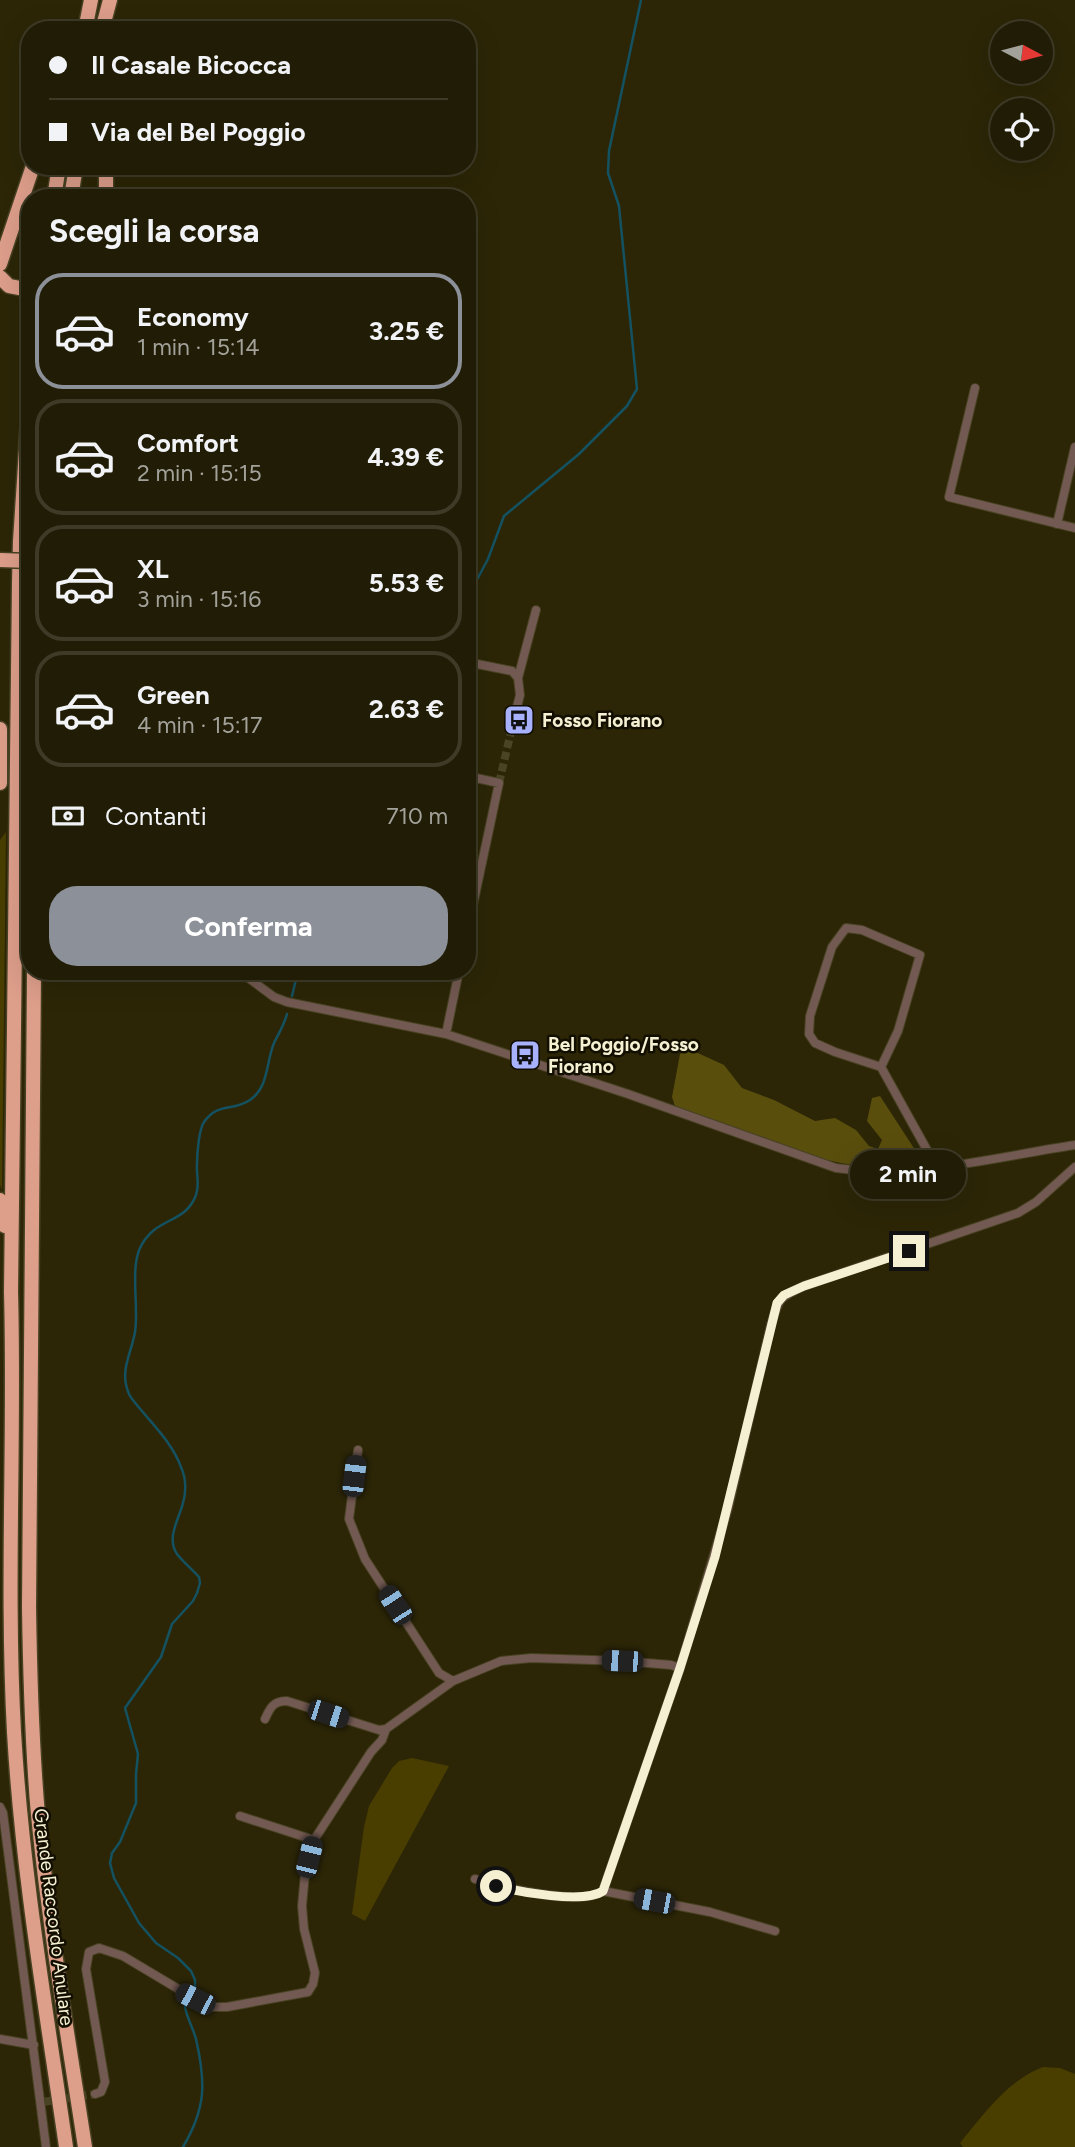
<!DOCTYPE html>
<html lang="it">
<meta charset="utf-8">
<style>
body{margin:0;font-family:Figtree,sans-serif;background:#29250f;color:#f1f3f6;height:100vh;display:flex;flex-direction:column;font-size:26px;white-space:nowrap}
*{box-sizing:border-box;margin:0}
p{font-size:23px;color:#a2a19a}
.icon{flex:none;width:38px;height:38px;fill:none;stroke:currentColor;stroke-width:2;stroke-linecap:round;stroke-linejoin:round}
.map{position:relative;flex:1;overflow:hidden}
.side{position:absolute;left:21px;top:189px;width:455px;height:791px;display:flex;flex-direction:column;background:#211c05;border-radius:28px;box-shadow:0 7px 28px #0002,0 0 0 2px #3e3a27}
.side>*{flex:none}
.hud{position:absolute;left:21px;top:21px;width:455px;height:154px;border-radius:28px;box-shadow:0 7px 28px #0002,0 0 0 2px #3e3a27;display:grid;align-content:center;height:154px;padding:0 28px;background:#211c05}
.needle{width:46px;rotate:97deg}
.tools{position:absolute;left:990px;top:21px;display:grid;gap:14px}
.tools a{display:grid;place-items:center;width:63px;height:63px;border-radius:50%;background:#211c05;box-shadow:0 7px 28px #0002,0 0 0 2px #3e3a27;font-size:35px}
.end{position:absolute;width:32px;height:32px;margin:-16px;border:9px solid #f5f0d2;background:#111;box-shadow:0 0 0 4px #111}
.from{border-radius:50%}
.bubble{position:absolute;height:49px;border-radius:24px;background:#211c05;box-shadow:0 7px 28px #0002,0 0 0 2px #3e3a27;font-size:23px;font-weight:700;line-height:49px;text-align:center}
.car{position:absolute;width:21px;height:42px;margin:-21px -10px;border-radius:9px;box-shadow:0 0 5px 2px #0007;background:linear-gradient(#222 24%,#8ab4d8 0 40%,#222 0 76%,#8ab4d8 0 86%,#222 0)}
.hud b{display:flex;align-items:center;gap:24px;height:66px;font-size:26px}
.hud b+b{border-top:2px solid #3e3a27}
.hud i{width:18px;height:18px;background:#f1f3f6}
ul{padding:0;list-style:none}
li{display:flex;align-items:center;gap:21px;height:116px;margin:0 14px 10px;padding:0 14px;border:4px solid #3e3a27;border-radius:28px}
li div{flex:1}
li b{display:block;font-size:26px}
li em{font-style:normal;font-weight:700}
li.active{border-color:#8c9099}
li>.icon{width:63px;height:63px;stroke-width:1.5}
h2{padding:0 28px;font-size:32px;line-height:84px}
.pay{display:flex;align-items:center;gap:18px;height:77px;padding:0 28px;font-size:26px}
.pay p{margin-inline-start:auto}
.action{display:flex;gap:14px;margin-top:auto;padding:14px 28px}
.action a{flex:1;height:80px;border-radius:28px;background:#8c9099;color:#fff;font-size:28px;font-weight:700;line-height:80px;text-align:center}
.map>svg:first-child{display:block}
.green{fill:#493e00}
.forest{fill:#5a4e0d}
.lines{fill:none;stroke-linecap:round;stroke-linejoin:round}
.stream{stroke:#145261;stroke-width:2.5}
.street-tunnel{stroke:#4a4425;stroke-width:8;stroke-dasharray:8 4;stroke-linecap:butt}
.street-casing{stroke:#484223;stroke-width:10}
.highway-casing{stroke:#484223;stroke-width:17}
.street{stroke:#725951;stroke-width:8}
.highway{stroke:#dd9e8a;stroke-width:14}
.highway-bridge-casing{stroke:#484223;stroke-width:17;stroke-linecap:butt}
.highway-bridge{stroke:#dd9e8a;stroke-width:14}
.route{stroke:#f5f0d2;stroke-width:9}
.labels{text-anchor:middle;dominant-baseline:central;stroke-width:5;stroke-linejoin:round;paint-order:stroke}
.poi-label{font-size:19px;font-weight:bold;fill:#f5f0d2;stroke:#130f00;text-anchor:start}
.street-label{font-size:19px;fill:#f5f0d2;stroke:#130f00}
</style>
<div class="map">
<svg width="1075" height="2147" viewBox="0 0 1075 2147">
<rect width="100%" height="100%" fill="#2c2607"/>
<path class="green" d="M6,832L2,1190L0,1185V840Z
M412,1758L449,1766L365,1921L352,1914L364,1827L369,1806L392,1768L399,1761Z
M1043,2067L1060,2068L1075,2074V2147H963L960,2143C983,2115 1008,2080 1043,2067Z"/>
<path class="forest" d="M689,1049L724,1065L742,1088L774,1100L815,1121L835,1118L856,1130L869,1146L878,1149L882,1140L867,1121L872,1098L880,1096L921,1159V1164C913,1169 904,1168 895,1168C818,1169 745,1131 675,1106L672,1097L680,1054Z"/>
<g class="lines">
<path class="stream" d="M467,593L473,587L488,559L504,516L579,454L627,406L637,389L619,206L608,173L609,151L641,0
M292,996L298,971
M183,2147C206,2108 206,2083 196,2039C193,2028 187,2018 185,2007L195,1990V1980L191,1971L178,1958L156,1943L139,1923L114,1878L110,1863L112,1853L120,1842L136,1803V1774L138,1754L125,1708L161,1657L172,1624L193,1601L197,1593L200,1583L199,1577C192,1569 183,1562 177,1554C166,1538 179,1519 183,1503C186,1492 186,1478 181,1467C173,1445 156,1428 142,1411C137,1405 132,1400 129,1394C119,1371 131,1355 135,1332C139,1307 130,1270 140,1248C155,1216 185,1225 196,1195C200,1184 196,1174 197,1164C197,1154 199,1129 204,1122C218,1102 232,1112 250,1100C269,1087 266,1062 274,1043C279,1033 284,1025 287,1014"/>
<path class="street-tunnel" d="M499,783L514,719
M43,2102L95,2094"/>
<g class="street-casing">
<path id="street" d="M975,388L949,497L1075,528
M1057,524L1075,447
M467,662L512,671L518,678
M514,719L520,695L518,678L536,610
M467,776L499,783L467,933
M239,971L274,997L287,1002L446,1034L628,1094L836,1168C917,1179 995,1157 1075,1145
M446,1034L459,971
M881,1067L898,1031L920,955L862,930L846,928L832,947L810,1016L809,1034L815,1043L835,1052L881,1067L937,1168
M453,1681L501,1661L531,1658L623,1661L671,1665L680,1668L728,1508L771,1325C779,1298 778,1298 804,1286L1018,1213L1036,1202L1075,1167
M265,1719C270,1708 273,1701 287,1701L379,1730L386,1729
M0,1807L3,1813L46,2147
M240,1816L314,1840
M475,1879C501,1887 580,1907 603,1891L680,1668
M603,1891L710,1912L775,1931
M0,2039L34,2045
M95,2094L101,2092L105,2082L86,1969L89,1952L99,1948L123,1956L195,1999L192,2003L209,2007H227L308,1992L313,1984L315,1973L304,1929L302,1906L305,1874L314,1840L371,1752L382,1740L386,1729L453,1681L439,1673L365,1559L349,1519L358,1450"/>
</g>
<g class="highway-casing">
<path id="highway" d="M85,30L91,0
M102,30L110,0
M106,166V198
M54,198L59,166
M71,198L76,166
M0,264L33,166
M0,277L9,286L30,290
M30,389L20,541L19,583L11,1292C15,1438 6,1585 14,1732C22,1871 46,2009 66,2147
M0,729V783
M34,971L29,1607C30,1676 32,1746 38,1815C49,1926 68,2037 85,2147
M0,1200L5,1226"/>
</g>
<use href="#street" class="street"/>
<use href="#highway" class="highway"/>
<g class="highway-bridge-casing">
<path id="highway-bridge" d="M0,560L30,561"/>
</g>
<use href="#highway-bridge" class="highway-bridge"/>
</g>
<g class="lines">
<path class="route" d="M496,1886C519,1892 584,1904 603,1891L680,1668L715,1557L777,1303L784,1295L804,1286L909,1251"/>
</g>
<defs>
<g id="bus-square" transform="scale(1.575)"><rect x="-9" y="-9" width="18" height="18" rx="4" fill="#a7b1fc" stroke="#130f00"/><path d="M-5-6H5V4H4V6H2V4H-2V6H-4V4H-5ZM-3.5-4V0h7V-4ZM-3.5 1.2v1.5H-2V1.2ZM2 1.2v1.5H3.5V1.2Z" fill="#111"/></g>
</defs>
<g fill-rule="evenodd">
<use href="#bus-square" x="519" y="720"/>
<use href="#bus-square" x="525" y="1055"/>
</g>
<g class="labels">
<g class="poi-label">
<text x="542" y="720">Fosso Fiorano</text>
<text x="548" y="1044">Bel Poggio/Fosso<tspan x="548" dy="22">Fiorano</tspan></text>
</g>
<g class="street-label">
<text transform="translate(54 1917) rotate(83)">Grande Raccordo Anulare</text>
</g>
</g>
</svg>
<div class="tools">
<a><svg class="needle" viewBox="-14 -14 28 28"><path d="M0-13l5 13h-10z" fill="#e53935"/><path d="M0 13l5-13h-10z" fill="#a2a19a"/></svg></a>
<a><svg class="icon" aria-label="locate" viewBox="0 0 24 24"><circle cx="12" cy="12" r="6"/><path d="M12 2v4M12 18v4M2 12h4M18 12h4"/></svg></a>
</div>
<i class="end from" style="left:496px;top:1886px"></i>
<i class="end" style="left:909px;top:1251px"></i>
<div class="bubble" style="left:850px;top:1150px;width:116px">2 min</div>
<i class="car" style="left:354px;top:1476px;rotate:7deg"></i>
<i class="car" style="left:395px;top:1605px;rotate:327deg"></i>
<i class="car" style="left:622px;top:1661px;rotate:272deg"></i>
<i class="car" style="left:328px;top:1714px;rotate:108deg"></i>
<i class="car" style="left:309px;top:1857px;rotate:14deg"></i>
<i class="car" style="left:654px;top:1901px;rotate:281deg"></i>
<i class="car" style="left:195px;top:1999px;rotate:297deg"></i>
<div class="hud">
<b><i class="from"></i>Il Casale Bicocca</b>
<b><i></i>Via del Bel Poggio</b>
</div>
<section class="side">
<h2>Scegli la corsa</h2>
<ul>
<li class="active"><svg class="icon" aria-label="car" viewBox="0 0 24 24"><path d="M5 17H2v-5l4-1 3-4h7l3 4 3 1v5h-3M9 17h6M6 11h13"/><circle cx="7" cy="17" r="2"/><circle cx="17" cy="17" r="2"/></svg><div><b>Economy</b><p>1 min · 15:14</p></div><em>3.25 €</em></li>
<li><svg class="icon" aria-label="car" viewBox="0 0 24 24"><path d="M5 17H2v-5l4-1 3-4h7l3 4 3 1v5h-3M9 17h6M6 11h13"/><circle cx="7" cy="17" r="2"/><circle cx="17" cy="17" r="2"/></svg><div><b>Comfort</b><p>2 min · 15:15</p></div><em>4.39 €</em></li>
<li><svg class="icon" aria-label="car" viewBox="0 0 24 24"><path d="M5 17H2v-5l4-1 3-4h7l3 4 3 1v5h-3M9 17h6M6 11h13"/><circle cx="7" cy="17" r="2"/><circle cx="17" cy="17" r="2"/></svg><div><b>XL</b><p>3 min · 15:16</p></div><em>5.53 €</em></li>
<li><svg class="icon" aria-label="car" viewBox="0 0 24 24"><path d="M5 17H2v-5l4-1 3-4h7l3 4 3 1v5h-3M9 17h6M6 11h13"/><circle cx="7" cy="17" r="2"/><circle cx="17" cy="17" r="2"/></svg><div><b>Green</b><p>4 min · 15:17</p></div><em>2.63 €</em></li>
</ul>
<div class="pay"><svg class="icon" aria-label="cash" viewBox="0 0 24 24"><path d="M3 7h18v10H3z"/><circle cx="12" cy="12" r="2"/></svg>Contanti<p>710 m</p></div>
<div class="action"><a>Conferma</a></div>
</section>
</div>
